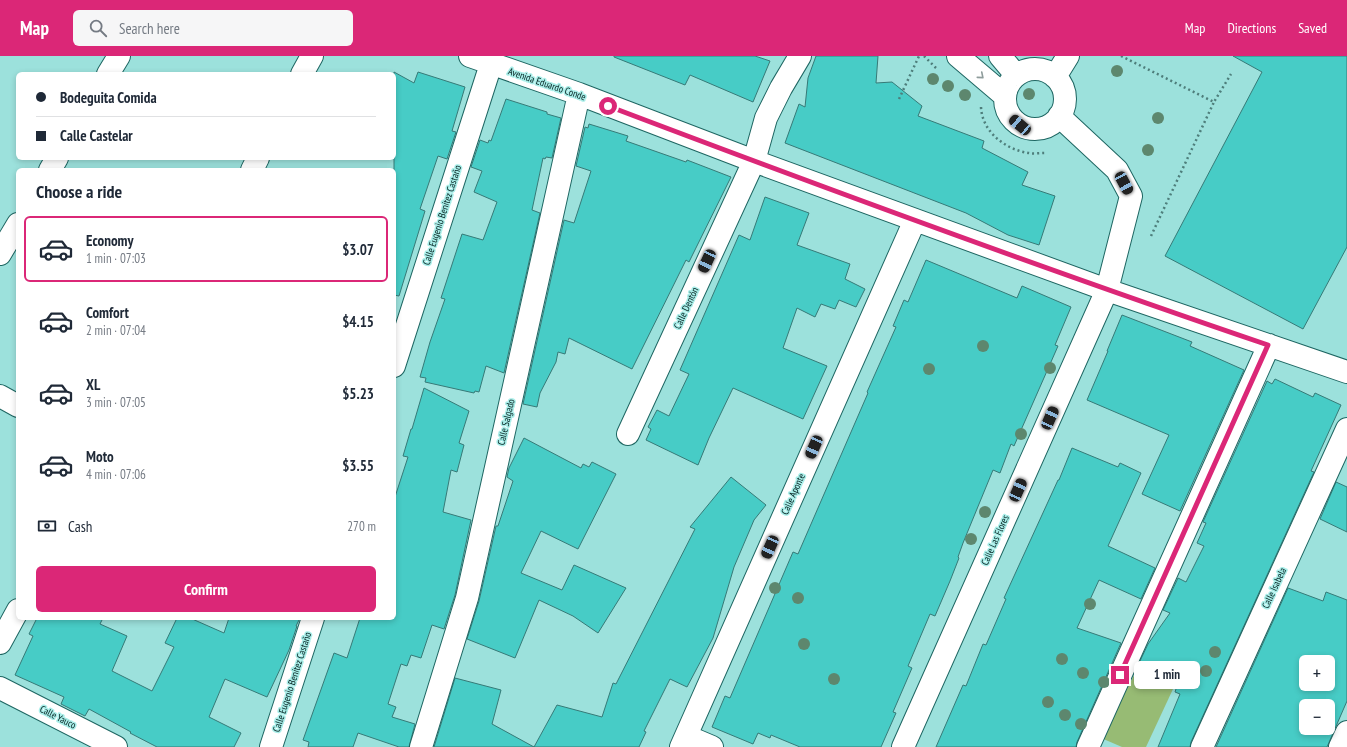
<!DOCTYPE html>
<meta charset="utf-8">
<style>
body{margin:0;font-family:"PT Sans Narrow",sans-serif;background:#f6f6f7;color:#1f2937;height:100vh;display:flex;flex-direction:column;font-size:15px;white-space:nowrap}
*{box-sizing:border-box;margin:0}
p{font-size:13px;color:#747a83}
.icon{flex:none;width:22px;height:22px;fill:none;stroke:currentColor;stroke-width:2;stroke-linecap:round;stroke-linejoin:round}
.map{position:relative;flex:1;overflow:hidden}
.sheet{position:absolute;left:16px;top:112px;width:380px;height:452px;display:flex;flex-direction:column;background:#fff;border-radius:6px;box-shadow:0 2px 6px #0003}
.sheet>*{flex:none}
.banner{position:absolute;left:16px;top:16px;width:380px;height:88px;border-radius:6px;box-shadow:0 2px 6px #0003;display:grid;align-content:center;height:88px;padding:0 20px;background:#fff}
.buttons{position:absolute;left:1299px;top:599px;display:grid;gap:8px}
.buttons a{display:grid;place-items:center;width:36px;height:36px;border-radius:6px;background:#fff;box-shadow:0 2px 6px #0003;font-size:20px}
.end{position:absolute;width:18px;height:18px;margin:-9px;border:5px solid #db2777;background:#fff;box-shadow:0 0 0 2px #fff}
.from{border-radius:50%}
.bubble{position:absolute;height:28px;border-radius:6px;background:#fff;box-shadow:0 2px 6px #0003;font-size:13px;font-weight:800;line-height:28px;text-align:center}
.car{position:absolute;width:12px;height:24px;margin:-12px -6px;border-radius:5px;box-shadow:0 0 3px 1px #0007;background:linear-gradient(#222 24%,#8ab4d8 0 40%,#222 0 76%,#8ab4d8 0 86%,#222 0)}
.banner b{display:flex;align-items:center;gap:14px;height:38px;font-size:15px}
.banner b+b{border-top:1px solid #e0e1e3}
.banner i{width:10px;height:10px;background:#1f2937}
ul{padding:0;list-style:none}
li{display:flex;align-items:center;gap:12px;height:66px;margin:0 8px 6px;padding:0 12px;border:2px solid transparent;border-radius:6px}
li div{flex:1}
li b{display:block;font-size:15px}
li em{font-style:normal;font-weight:800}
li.selected{border-color:#db2777}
li>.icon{width:36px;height:36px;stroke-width:1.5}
h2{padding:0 20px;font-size:18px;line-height:48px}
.pay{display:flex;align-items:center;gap:10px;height:44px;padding:0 20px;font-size:15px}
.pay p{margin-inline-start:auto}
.button{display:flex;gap:8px;margin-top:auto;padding:8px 20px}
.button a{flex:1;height:46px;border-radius:6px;background:#db2777;color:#fff;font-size:16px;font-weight:800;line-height:46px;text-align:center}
header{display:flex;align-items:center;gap:24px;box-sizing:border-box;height:56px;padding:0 20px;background:#db2777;color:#fff}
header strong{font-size:19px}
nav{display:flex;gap:22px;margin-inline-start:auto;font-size:14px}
.search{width:280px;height:36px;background:#f6f6f7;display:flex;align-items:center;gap:10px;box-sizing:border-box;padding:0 14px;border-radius:6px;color:#747a83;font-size:15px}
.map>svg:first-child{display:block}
.green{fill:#97bb74}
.building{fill:#47ccc6;stroke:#367a77;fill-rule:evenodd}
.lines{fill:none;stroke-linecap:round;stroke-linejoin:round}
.minor-casing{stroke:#1e6662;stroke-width:24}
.path{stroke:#4e7e7b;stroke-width:2.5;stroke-dasharray:2 3;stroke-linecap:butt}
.minor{stroke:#fff;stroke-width:22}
.tree{fill:#5d876e}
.oneway{stroke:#8e9c9b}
.route{stroke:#db2777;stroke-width:5}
.labels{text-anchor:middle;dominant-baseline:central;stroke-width:3;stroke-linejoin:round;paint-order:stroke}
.street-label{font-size:10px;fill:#052221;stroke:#a9eee9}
</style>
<header>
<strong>Map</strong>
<div class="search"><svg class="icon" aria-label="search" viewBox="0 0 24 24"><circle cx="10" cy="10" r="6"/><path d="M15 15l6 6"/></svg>Search here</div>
<nav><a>Map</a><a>Directions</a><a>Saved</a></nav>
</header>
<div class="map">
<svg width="1347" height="691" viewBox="0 0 1347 691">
<rect width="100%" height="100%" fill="#9ce1dc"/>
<path class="green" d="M1140,608L1173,633L1146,691H1122L1101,682Z"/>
<path class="building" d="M614,0H755L770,5L753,46L690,19L685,29L614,1Z
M816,0H878L876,27L892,26L922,50L918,60L984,85L982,92L1028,116L1022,129L1055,140L1039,189L1008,179L966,157L785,87L799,48L805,51L808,22Z
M1233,0H1347V191L1303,273L1165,200L1262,16Z
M394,16L414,27L418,16L465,31L452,75L456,76L447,103L438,100L420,153L425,155L399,240L394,239Z
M506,43L547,56V58L561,62L552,102L546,101L545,103L543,102L532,154L540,157L504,317L486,310L479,336L475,335L474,337L425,326L426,322L420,321L430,286L445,243L441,242L462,178L483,184L497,146L474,136L482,115L471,111L480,84L488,87L489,84L491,85Z
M589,68L628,80L626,85L686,106L687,104L731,121L689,206L686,204L632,313L569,282L565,298L558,296L556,306L540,337L537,351L523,348L564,164L574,167L591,115L576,110L585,71L588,72Z
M765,141L809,157L797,189L850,208L845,223L865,233L856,251L839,244L835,253L821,248L815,261L797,252L783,292L827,310L803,363L733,332L709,382L698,409L646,384L651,373L648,371L657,354L669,360L689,318L680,314L739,179L750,184Z
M926,204L1017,242L1022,230L1071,251L1055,289L1058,290L1014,390L1011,388L1000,417L993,414L963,487L958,501L959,502L950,525L935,560L930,558L908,610L912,612L893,656L896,657L881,691H800L771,679L770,682L758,677L753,688L712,671L725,640L730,642L793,496L798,498L868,337L867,336L896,271L893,270L904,244L908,246Z
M1122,259L1192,286L1190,290L1244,314L1180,455L1142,438L1169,379L1087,344L1108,295H1107Z
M1275,323L1313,341L1315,337L1341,349L1311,415L1314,416L1191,686L1190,691H1158L1180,638L1175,636L1177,630L1140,605L1148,588L1170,557L1163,554L1178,522L1186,526L1204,490L1197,487L1206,467L1203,466L1267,325L1272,328Z
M424,332L469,355L459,387L464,389L457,416L451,414L443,456L471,464L455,539L444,573L432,569L421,602L411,599L407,610L401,608L388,648L396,651L392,661L415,668L409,691H399L358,677L353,691H308L309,686L303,684L334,597L347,602L360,562H394V444L408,401L403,400L411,373H412Z
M524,382L581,412L583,408L589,411L592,406L616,418L578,493L541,475L521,517L562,534L574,509L626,532L598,577L573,560L539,544L515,602L467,583L479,545L496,470H498L513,425L507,421L509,412Z
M1072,392L1118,411L1120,407L1141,417L1108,490L1155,512L1141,543L1099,524L1077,572L1121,587L1077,686L1076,691H936L963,629L966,630L983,588L986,589L1006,543L1004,542L1058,424H1059Z
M731,421L766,449L754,464L734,511L713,582L687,631L670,623L644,675L646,676L639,691H434L455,622L501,634L492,668L534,691L557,649L602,661L613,627L616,628L695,473L690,471Z
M1336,426L1347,431V476L1320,463Z
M1288,532L1323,545L1326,536L1347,544V645L1327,691H1216ZM1306,606H1328V628H1306ZM1306,650H1328V672H1306Z
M37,562H103L100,568L127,580L112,615L152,635L174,591L165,587L177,562H190L224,577L229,562H300L296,570H297L289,594L267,641L225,623L209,661L241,677L234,691H157L130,677L131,676L89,653L85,660L61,648L64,641L15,619L33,580L29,578Z"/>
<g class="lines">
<g class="minor-casing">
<path id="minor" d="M470,0L579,38L754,105L1107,234L1347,316
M958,0L1005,40
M1000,0L1016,19
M1005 43a30 30 0 1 1 60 0a30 30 0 1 1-60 0Z
M108,18L119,0
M302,18L312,0
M1055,21L1068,0
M50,114L57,102
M252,114L258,102
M0,198L18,168
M394,310L491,8
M0,340L18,350
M628,378L754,105L766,62L781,32L800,0
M0,587L18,554
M0,632L116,691
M686,680L712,691
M271,691L313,562
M421,691L467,542L579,38
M681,691L915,164
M903,691L1107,234L1131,140L1117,114L1059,60
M1088,691L1269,289
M1202,691L1347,373
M1340,691L1347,676"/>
</g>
<path class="path" d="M924,0L936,12
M1121,0L1214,46L1231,18
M899,43L919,0
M981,51C982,76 1006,94 1029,97C1034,98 1040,97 1045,97
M1151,180L1214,46"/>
<use href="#minor" class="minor"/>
</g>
<g class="tree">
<circle cx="1117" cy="15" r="6"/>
<circle cx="933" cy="23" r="6"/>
<circle cx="948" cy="30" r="6"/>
<circle cx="1029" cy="38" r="6"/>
<circle cx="965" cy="39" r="6"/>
<circle cx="1158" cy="62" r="6"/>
<circle cx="1148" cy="94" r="6"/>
<circle cx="983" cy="290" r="6"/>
<circle cx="1050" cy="312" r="6"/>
<circle cx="929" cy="313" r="6"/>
<circle cx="1021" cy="378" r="6"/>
<circle cx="985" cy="456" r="6"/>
<circle cx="971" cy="483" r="6"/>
<circle cx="775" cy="532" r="6"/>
<circle cx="798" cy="542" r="6"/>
<circle cx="1090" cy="548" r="6"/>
<circle cx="804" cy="588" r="6"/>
<circle cx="1215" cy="596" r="6"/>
<circle cx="1062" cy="603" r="6"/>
<circle cx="1206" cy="615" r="6"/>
<circle cx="1083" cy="617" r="6"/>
<circle cx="834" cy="623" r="6"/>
<circle cx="1104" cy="626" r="6"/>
<circle cx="1048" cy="646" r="6"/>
<circle cx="1065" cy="659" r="6"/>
<circle cx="1081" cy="668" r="6"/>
</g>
<defs><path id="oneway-chevron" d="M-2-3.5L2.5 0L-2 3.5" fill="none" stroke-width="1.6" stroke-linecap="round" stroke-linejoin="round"/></defs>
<use class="oneway" href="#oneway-chevron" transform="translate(981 20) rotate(40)"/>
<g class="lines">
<path class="route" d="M608,50C827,133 1047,214 1268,289L1120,619"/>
</g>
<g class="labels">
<g class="street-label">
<text transform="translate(547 28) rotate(19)">Avenida Eduardo Conde</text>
<text transform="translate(442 159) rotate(-72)">Calle Eugenio Benítez Castaño</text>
<text transform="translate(686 252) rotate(-65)">Calle Dentón</text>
<text transform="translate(506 366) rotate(-77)">Calle Salgado</text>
<text transform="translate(793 438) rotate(-66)">Calle Aponte</text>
<text transform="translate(995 484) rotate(-66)">Calle Las Flores</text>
<text transform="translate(1274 532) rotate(-65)">Calle Isabela</text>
<text transform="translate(292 626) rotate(-72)">Calle Eugenio Benítez Castaño</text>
<text transform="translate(58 661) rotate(27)">Calle Yauco</text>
</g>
</g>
</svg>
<div class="buttons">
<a>+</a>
<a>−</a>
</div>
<i class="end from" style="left:608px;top:50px"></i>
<i class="end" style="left:1120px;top:619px"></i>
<div class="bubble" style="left:1134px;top:605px;width:66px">1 min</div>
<i class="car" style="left:1020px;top:69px;rotate:310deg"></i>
<i class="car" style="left:1124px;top:127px;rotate:152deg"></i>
<i class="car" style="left:707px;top:205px;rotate:205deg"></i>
<i class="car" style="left:1050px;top:362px;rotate:24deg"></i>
<i class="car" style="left:814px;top:391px;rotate:204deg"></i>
<i class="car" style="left:1018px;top:434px;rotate:24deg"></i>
<i class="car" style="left:770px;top:491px;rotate:204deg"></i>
<div class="banner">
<b><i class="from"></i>Bodeguita Comida</b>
<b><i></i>Calle Castelar</b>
</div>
<section class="sheet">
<h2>Choose a ride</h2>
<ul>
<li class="selected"><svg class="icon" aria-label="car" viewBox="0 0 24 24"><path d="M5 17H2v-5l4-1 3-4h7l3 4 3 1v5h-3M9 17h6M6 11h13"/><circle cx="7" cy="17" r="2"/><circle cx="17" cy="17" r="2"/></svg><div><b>Economy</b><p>1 min · 07:03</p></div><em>$3.07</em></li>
<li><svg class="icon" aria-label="car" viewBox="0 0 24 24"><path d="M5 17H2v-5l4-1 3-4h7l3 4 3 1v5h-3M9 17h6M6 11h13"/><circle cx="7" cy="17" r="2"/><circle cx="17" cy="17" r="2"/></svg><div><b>Comfort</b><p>2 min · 07:04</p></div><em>$4.15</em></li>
<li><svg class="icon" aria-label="car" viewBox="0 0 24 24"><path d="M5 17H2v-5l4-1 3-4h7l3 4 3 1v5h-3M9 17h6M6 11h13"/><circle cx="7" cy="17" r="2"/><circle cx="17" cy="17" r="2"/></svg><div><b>XL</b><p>3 min · 07:05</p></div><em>$5.23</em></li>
<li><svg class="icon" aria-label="car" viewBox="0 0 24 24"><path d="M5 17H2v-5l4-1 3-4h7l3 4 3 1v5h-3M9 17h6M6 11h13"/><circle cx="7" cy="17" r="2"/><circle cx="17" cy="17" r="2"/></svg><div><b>Moto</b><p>4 min · 07:06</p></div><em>$3.55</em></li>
</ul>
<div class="pay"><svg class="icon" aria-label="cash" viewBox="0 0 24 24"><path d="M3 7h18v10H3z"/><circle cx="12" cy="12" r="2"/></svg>Cash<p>270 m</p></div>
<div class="button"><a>Confirm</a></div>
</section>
</div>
